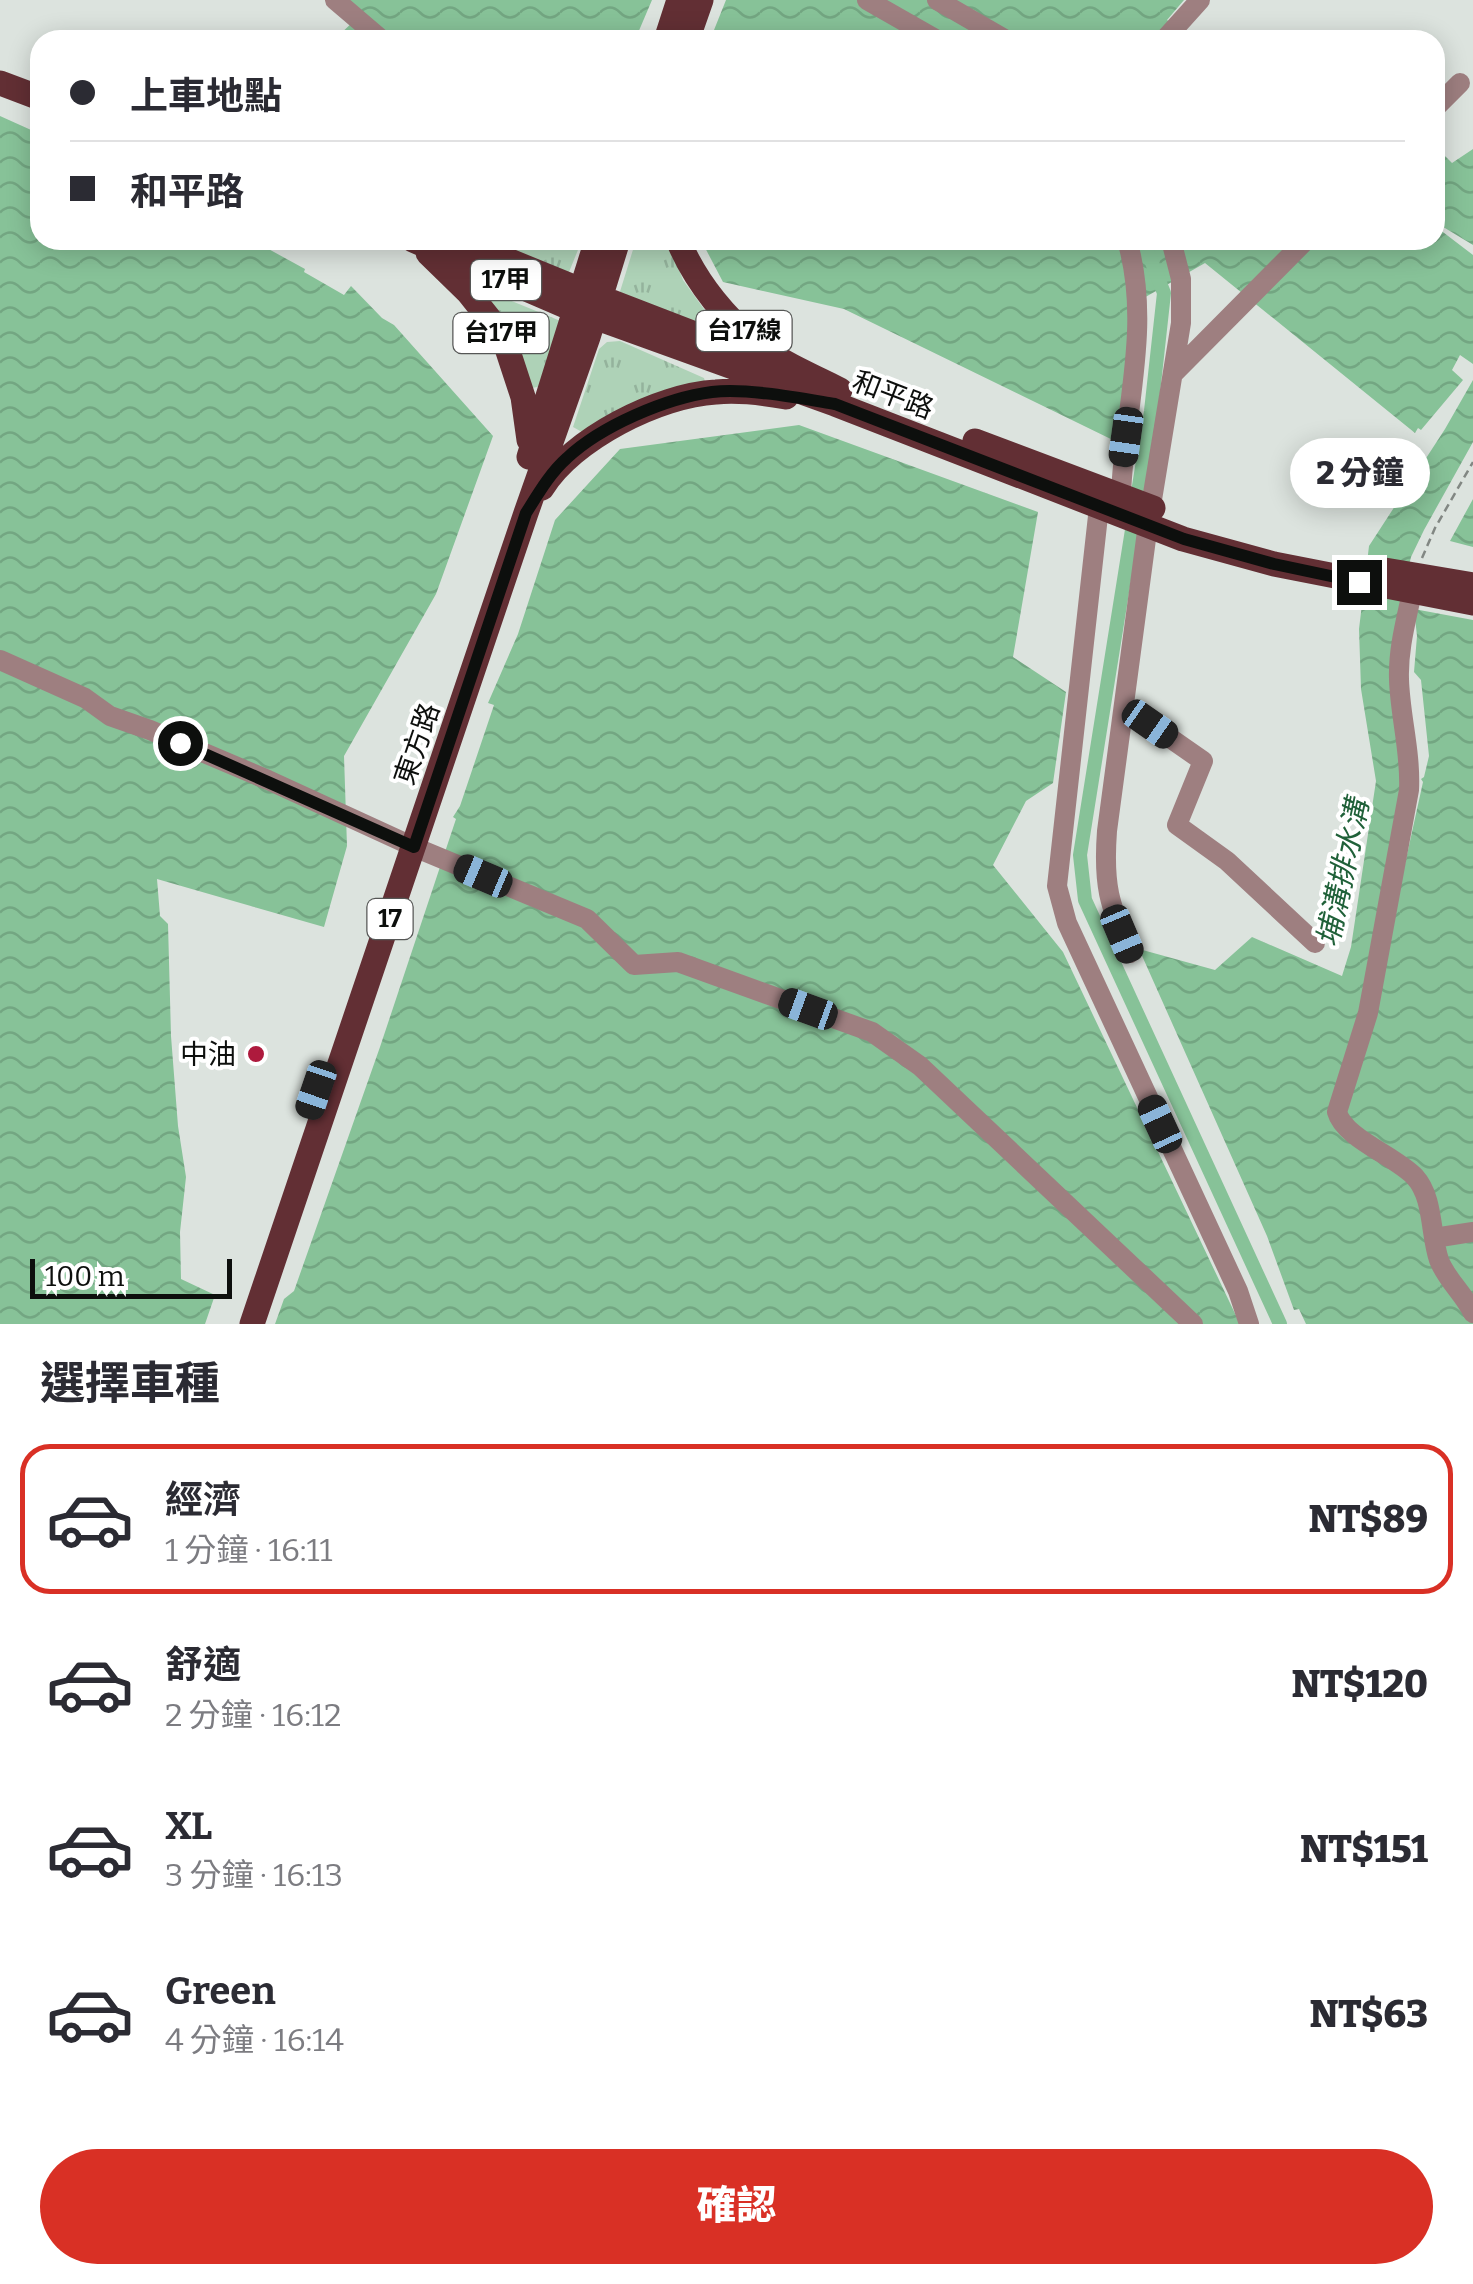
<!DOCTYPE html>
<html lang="zh-TW">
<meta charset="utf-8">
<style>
body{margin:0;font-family:Bitter,"Noto Sans TC",serif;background:#f7f7f7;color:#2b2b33;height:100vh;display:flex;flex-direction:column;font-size:38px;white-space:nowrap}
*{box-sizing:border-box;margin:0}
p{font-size:32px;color:#7c7c81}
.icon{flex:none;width:55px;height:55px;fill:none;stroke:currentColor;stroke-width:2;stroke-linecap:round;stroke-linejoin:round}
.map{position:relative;height:1324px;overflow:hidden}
.details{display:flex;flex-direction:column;background:#fff;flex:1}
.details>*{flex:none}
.hud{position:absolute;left:30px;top:30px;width:1415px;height:220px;border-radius:30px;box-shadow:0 5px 25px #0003;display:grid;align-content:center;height:220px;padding:0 40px;background:#fff}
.scale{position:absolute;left:30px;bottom:25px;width:202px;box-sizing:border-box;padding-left:10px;border:5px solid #0d0f0d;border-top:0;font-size:28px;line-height:35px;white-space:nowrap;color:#0d0f0d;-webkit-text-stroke:8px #fff;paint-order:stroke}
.end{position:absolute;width:45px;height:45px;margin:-22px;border:12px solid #0d0f0d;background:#fff;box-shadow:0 0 0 5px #fff}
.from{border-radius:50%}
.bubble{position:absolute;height:70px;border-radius:35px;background:#fff;box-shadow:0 5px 25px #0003;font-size:32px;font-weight:800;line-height:70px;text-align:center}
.car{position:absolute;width:30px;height:60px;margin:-30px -15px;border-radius:12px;box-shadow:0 0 8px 2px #0007;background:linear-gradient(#222 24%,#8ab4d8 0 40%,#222 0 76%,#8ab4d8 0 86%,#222 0)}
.hud b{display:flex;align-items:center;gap:35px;height:95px;font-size:38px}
.hud b+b{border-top:2px solid #e1e1e2}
.hud i{width:25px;height:25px;background:#2b2b33}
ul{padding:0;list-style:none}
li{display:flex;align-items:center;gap:30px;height:150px;margin:0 20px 15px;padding:0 20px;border:5px solid transparent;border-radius:30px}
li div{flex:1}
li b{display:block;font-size:38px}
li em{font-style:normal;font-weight:800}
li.active{border-color:#d93025}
li>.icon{width:90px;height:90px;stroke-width:1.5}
h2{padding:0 40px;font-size:45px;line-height:120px}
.button{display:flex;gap:20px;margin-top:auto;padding:20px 40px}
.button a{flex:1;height:115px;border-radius:60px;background:#d93025;color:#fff;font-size:40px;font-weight:800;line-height:115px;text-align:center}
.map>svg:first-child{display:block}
.grass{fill:url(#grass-tufts)}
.water{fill:url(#water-waves)}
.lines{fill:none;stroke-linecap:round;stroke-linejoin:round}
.canal{stroke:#87c298;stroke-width:14}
.path{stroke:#828783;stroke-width:2.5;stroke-dasharray:8 5;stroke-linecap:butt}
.minor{stroke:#9e7f80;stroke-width:20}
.major{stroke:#622f34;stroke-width:25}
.route{stroke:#0d0f0d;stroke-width:12}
.poi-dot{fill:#ae1a3d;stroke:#fff;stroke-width:4}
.labels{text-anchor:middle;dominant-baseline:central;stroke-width:8;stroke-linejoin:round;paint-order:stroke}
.shield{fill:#fff;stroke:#565756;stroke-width:2.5}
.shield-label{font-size:25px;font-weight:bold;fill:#0d0f0d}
.street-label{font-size:28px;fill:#0d0f0d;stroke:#fff}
.poi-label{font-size:28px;fill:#0d0f0d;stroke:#fff;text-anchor:end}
.water-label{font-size:30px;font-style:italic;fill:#206139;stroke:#fff}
</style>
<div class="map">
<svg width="1473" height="1324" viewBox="0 0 1473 1324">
<defs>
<pattern id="grass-tufts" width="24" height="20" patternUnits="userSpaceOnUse" patternTransform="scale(2.5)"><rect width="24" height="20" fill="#aed2b7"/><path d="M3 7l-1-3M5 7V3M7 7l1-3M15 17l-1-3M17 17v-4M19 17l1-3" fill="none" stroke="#94b39c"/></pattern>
<pattern id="water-waves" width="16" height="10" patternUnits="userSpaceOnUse" patternTransform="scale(2.5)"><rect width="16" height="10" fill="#87c298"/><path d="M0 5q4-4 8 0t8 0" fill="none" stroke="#73a682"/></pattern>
</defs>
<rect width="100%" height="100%" fill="#dce3de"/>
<path class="grass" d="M475,240H582L567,277Z
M636,240H668L683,280L714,323L709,333L618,298Z
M487,291L563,322L542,386L532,388L479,295Z
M620,341L704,378L706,385L582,432L573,427L599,349L607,342Z"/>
<path class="water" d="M350,0H652L635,40H334L358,17Z
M726,0H1184L1167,20L1193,40H710Z
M0,116L40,134V240H252L305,269L304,272L344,295L351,286L382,318L394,325L493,436L436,594L344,756L347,846L324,927L157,879L160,916L168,924L171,1036L178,1126L186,1177L180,1232L181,1279L215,1295L205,1324H0Z
M1435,146L1452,163L1473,149V245L1435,222Z
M1435,226L1473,255V364L1460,355L1452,370L1463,380L1421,430L1418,428L1415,433L1205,263L1135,303L1119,443L844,309L723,282L701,240H1435Z
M1473,380V442L1424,530L1411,557L1404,586L1407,779L1377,991L1423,782L1421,779L1424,777L1429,756L1421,680L1414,672L1417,636L1414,609L1473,620V1324H1306L1299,1309L1294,1310L1267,1236L1139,949L1215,970L1252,937L1342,976L1351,947L1376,781L1361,689L1359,629L1369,546L1445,429Z
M799,425L1038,512L1013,657L1066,692L1053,783L1026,801L993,865L1063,952L1240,1324H275L284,1299L294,1291L380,1047L456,819L453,817L460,806L494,705L488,703L518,634L555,520L620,449Z
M1473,499V547L1450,541Z"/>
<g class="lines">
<path class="canal" d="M1143,240L1164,293L1151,411L1080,855L1085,900L1280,1324"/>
<path class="path" d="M1422,558L1435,528L1473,462"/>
<path class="minor" d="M335,0L382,40
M867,0L937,40
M937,0L1006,40
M1164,40L1200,0
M1435,108L1460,83
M1127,240C1152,326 1124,409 1121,495L1099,507L1057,886L1067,923L1238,1291L1249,1324
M1173,374L1306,240
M1412,592C1406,621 1398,649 1399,679C1400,716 1411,752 1409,790L1368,1013L1337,1112C1344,1138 1395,1156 1415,1177C1434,1198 1430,1234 1439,1260C1446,1279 1464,1294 1473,1313
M0,660L85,698L110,716L150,730L268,780L414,847L587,919L634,965L678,962L872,1032L920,1066L1193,1324
M1124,706L1203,761L1177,825L1227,861L1315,943
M1130,953C1109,904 1103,885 1107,831L1148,524L1181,323V279L1171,240
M1434,1238L1473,1232"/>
<path class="major" d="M666,40L679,0
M687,40L701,0
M0,83L40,98
M413,240L575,310L835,404L1183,539L1274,564L1473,603
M458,240L581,290L765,361
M678,240C696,283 727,321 764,349C786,366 816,377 840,390
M428,253L468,292L503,336L523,397L529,440
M975,441L1153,508
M529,457L597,240
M542,488C572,439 659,395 716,392C738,390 764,393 786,397
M1379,569L1473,585
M252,1324L526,513L588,337L618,240"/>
</g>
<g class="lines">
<path class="route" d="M180,743L414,847L526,513C538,494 550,473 567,458C601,426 666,398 712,392C748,388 799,398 835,404L1184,539L1274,564L1359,582"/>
</g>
<circle class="poi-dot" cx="256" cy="1054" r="10"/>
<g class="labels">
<g class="shield">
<rect x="471" y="260" width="70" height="40" rx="8"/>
<rect x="696.5" y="311" width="95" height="40" rx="8"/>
<rect x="453.5" y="313" width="95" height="40" rx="8"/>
<rect x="367.5" y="899" width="45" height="40" rx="8"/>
</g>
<g class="shield-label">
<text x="506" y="280">17甲</text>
<text x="744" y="331">台17線</text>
<text x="501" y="333">台17甲</text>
<text x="390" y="919">17</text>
</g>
<g class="street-label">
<text transform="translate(893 395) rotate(21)">和平路</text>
<text transform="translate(417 744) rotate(-71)">東方路</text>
</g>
<g class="poi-label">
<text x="236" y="1054">中油</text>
</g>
<g class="water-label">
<text transform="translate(1343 873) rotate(-78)">埔溝排水溝</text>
</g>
</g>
</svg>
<div class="scale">100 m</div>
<i class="end from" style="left:180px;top:743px"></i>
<i class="end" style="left:1359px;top:582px"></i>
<div class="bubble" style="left:1290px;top:438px;width:140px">2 分鐘</div>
<i class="car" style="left:1126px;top:437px;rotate:188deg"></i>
<i class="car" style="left:1150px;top:724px;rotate:125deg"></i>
<i class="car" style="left:483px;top:876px;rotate:293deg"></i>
<i class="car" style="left:1122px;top:934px;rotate:157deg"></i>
<i class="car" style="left:808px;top:1009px;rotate:290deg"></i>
<i class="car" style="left:316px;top:1090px;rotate:199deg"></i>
<i class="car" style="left:1160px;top:1124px;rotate:335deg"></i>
<div class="hud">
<b><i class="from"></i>上車地點</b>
<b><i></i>和平路</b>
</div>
</div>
<section class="details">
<h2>選擇車種</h2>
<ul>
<li class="active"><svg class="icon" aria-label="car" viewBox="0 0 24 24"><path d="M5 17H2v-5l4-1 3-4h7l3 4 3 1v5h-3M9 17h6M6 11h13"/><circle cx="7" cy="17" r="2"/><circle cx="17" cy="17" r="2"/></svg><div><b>經濟</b><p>1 分鐘 · 16:11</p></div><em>NT$89</em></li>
<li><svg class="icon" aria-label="car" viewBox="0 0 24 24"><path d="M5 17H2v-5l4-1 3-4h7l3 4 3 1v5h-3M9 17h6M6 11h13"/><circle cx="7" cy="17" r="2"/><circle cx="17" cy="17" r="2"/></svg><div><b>舒適</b><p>2 分鐘 · 16:12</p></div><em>NT$120</em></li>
<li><svg class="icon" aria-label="car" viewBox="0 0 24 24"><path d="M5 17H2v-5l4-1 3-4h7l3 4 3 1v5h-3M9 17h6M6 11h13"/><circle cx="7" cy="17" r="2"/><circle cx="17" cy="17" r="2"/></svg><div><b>XL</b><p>3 分鐘 · 16:13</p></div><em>NT$151</em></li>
<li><svg class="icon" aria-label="car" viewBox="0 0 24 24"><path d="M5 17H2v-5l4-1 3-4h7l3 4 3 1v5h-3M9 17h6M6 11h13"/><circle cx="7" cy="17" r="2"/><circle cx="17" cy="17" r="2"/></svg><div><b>Green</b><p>4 分鐘 · 16:14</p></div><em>NT$63</em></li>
</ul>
<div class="button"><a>確認</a></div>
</section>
